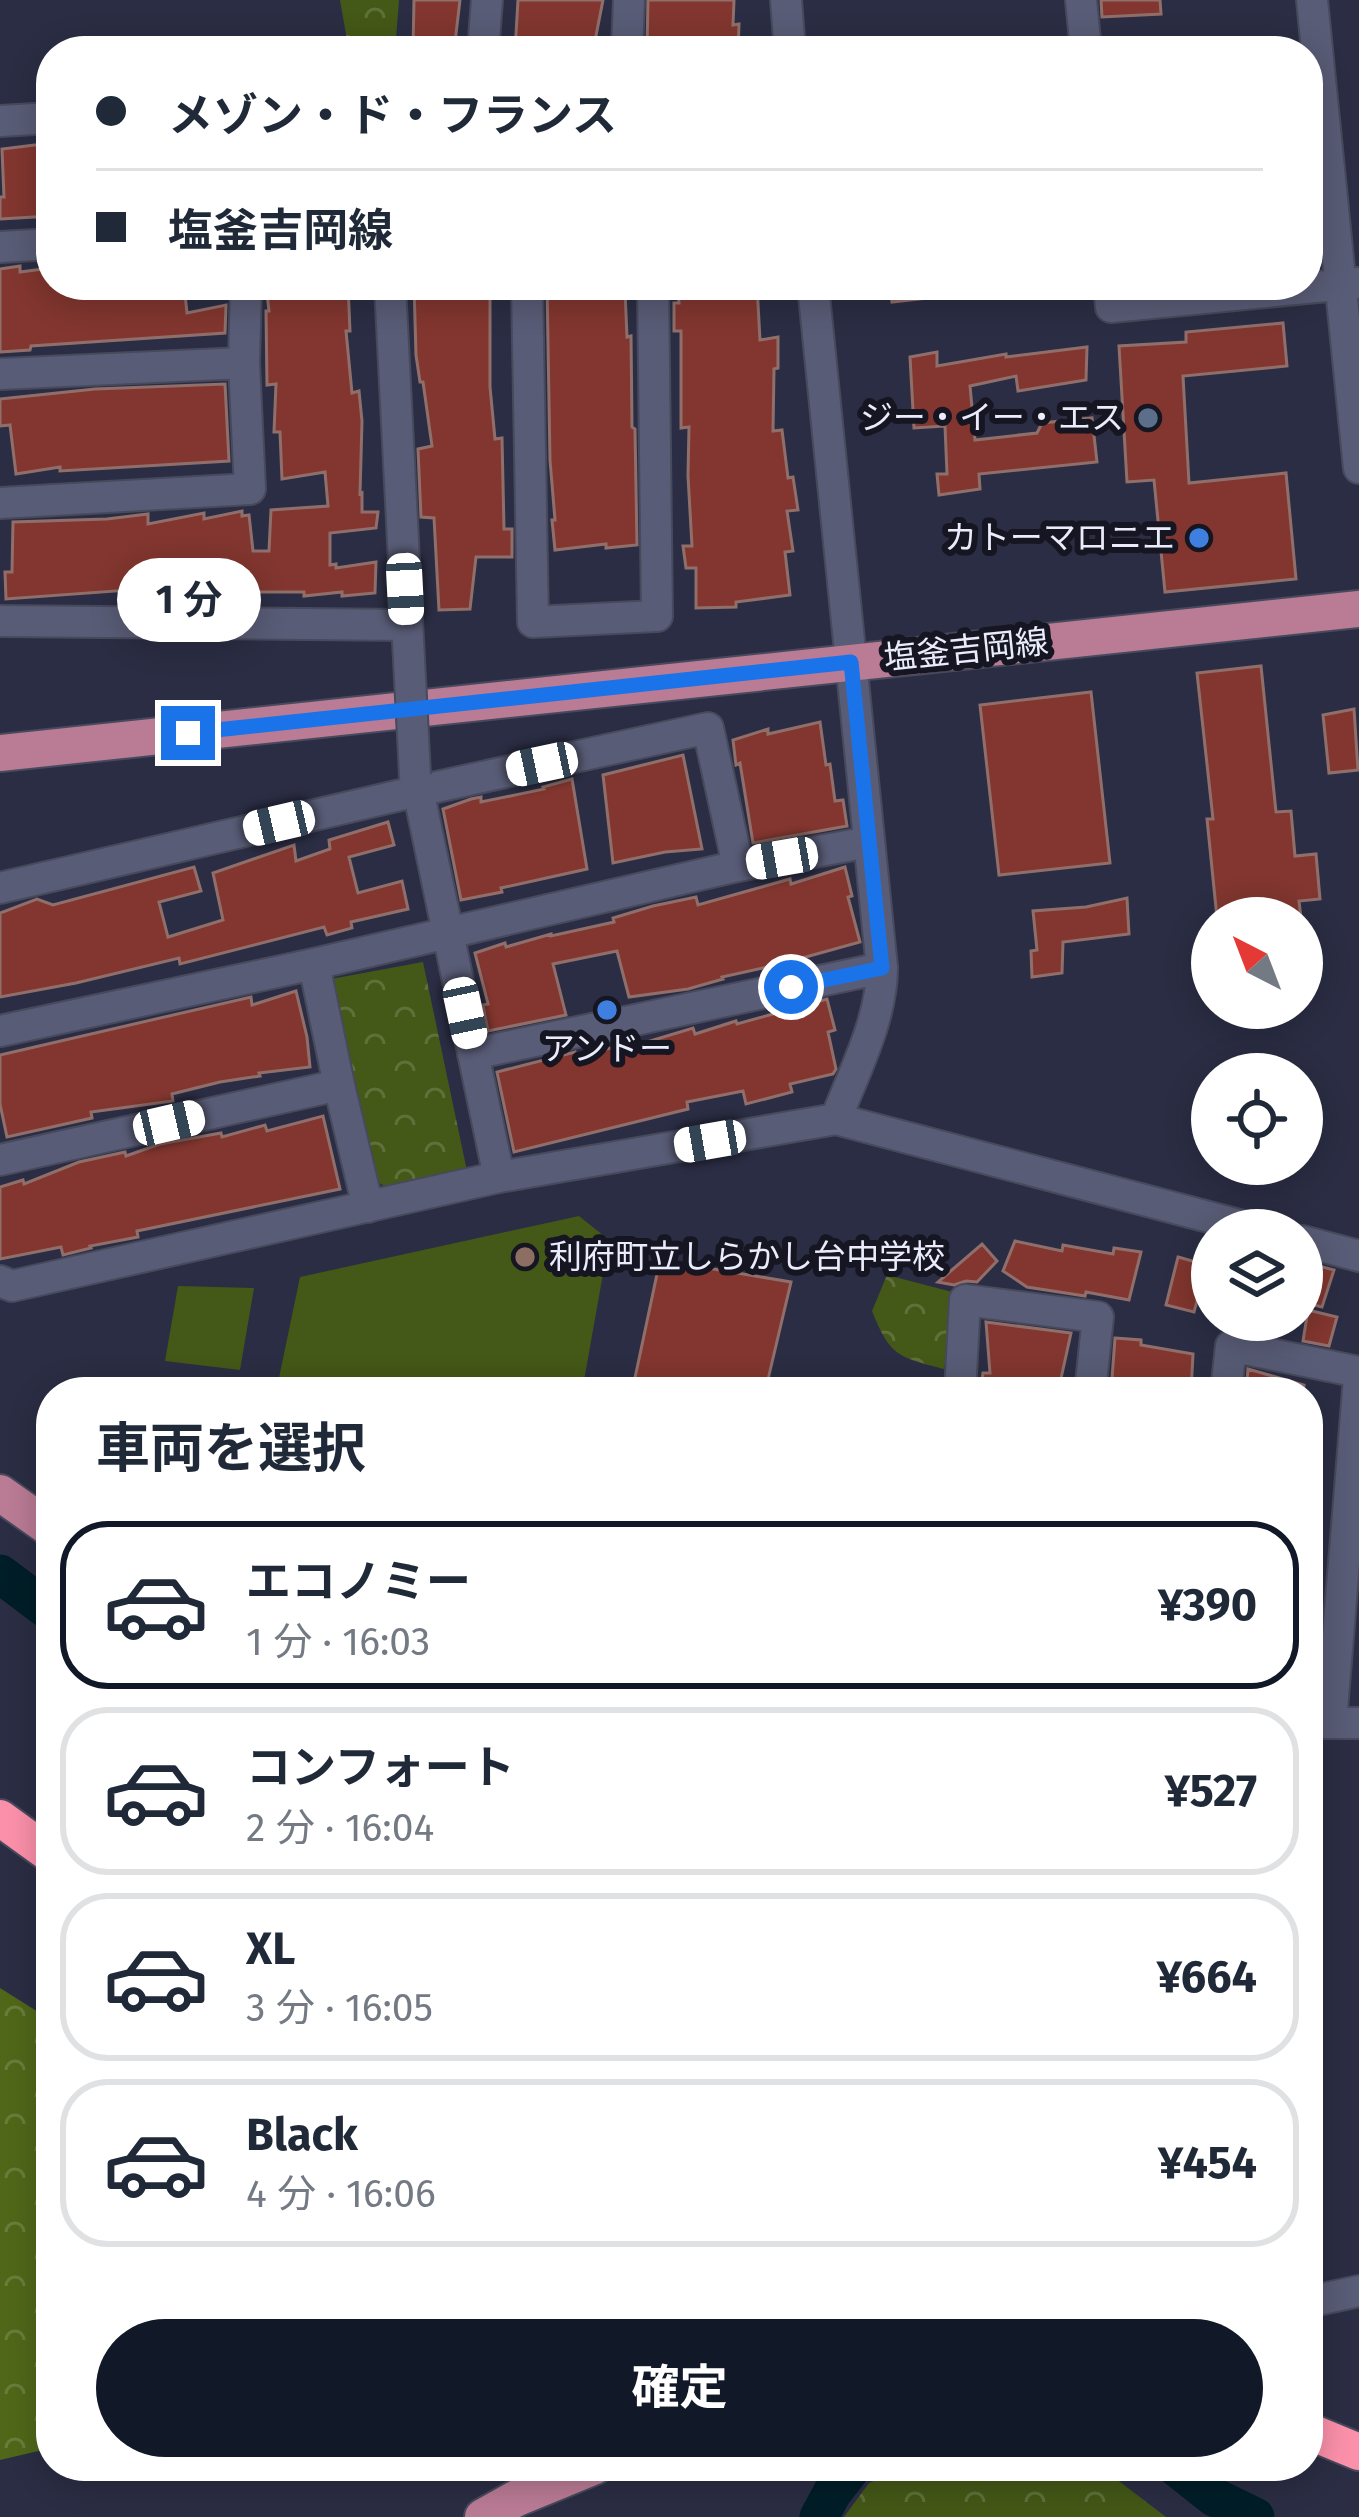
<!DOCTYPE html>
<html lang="ja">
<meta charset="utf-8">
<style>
body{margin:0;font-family:"Fira Sans","Noto Sans JP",sans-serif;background:#f2f2f3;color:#1f2937;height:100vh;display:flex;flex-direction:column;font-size:45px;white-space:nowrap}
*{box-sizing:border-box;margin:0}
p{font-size:39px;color:#747a83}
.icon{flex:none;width:66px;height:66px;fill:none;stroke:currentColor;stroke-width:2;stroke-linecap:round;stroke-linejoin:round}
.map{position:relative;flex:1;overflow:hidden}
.details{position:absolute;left:36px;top:1377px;width:1287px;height:1104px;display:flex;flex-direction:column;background:#fff;border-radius:48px;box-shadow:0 6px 30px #0003}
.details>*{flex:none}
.guide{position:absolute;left:36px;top:36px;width:1287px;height:264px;border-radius:48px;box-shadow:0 6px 30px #0003;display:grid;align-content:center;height:264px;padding:0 60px;background:#fff}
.needle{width:78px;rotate:318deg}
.controls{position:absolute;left:1191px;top:897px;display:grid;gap:24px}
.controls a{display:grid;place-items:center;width:132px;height:132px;border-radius:50%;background:#fff;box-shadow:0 6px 30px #0003;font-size:60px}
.end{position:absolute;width:54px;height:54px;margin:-27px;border:15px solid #1a73e8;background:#fff;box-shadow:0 0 0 6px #fff}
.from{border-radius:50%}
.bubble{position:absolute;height:84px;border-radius:42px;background:#fff;box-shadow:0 6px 30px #0003;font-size:39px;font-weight:700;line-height:84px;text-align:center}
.car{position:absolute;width:36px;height:72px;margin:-36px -18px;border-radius:15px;box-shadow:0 0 9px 3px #0007;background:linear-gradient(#fff 24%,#345 0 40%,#fff 0 76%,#345 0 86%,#fff 0)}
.guide b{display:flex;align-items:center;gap:42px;height:114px;font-size:45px}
.guide b+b{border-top:3px solid #e0e1e3}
.guide i{width:30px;height:30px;background:#1f2937}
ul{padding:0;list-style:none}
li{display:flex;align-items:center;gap:36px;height:168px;margin:0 24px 18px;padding:0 36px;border:6px solid #e0e1e3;border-radius:48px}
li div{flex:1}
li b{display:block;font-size:45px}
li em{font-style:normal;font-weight:700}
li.on{border-color:#111827}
li>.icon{width:108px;height:108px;stroke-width:1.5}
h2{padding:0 60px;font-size:54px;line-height:144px}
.action{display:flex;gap:24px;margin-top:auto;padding:24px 60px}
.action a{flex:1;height:138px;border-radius:72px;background:#111827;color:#fff;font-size:48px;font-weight:700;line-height:138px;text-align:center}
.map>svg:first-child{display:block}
.forest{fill:url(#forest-crowns)}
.park{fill:url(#park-crowns)}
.garden{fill:#445817}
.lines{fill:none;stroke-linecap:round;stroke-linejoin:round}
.river{stroke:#001e28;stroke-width:39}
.building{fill:#82362f;stroke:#906f6b;stroke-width:3}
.minor-casing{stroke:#47495c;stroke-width:34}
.major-casing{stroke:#47495c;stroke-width:40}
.highway-casing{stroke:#47495c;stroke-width:40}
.minor{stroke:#595c76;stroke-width:30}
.major{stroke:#ba7b95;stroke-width:36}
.highway{stroke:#fb90aa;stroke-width:36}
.minor-bridge-casing{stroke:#47495c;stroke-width:34;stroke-linecap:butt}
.minor-bridge{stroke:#595c76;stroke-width:30}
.route{stroke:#1a73e8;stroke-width:15}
.service-dot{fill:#5c6f8a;stroke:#151621;stroke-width:4.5}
.shop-dot{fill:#3f7fe0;stroke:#151621;stroke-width:4.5}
.education-dot{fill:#8d6e63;stroke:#151621;stroke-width:4.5}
.labels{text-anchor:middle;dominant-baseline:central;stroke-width:12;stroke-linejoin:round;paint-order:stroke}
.poi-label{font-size:33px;fill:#eaecfc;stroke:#151621;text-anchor:end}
.street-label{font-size:33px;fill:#eaecfc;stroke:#151621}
</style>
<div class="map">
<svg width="1359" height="2517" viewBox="0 0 1359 2517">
<defs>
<pattern id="forest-crowns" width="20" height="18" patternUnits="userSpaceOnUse" patternTransform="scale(3)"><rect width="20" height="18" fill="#506719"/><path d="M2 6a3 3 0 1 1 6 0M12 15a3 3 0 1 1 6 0" fill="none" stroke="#697d3b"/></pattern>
<pattern id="park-crowns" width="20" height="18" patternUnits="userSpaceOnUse" patternTransform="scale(3)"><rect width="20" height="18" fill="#445817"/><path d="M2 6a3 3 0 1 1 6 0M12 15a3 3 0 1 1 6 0" fill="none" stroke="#5f703a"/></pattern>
</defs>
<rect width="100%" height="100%" fill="#2b2d44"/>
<path class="forest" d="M0,1988L51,2020V2448L0,2460Z"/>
<path class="park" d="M340,0H399L395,51H349Z
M423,962L467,1171L388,1189L374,1179L331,979Z
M887,1275L956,1293L944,1369C898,1357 890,1356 872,1311Z
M911,2466H920L924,2479L960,2466H1099L1166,2517H844L869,2483Z"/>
<path class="garden" d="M579,1216L609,1240L582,1392H276L300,1277Z
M178,1286L254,1288L240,1370L165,1361Z"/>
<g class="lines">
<path class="river" d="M0,1574L51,1612
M1175,2466L1214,2497L1255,2517
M819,2517L832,2493L853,2466"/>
</g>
<path class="building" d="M414,0H460L454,51H413Z
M518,0H603L593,51H515Z
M648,0H734L733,25L739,24L738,51L647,48Z
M1101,0H1160L1161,14L1102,17Z
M51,143V216L0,219V197H4L2,149Z
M20,266V272L51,268V285H184L187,313L226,305L225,333L31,346L30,350L0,352V269Z
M266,285H348L350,331H346L352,393L359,391L362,421L360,494L362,493V512H378L376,528L330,533V565L336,564V568L376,562L375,593L342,596V592L304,596V592H253L156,596V588L6,599L5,572H12L13,522L107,519L148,514V524L204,513V519L242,511V516L249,515L253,551H269L271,510L328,506L325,472L282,479L280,432H274L276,384L267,385L266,311H269Z
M414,285H490V387L495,439L502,438L504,529H512V557H476L470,609L439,610L434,518L421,517L418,449L432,446L423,382H420L416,355Z
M547,285H610V292L625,291L627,337L631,336L632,427L635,429L637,545L606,548V544L555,550L552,520H555L550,460Z
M677,285H757L760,340L778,337V368L774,369L773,431L782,430L788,478L793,477L798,510L787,511L793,551L785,552L790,595L736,602V607L696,608V568H686L683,546H692L688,476L689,427L681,428V331H674V303H679Z
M890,285H945L946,296L892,302Z
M1283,323L1287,366L1183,376L1189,483L1286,473L1296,579L1165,592L1154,480L1127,482L1119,346L1186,342V332Z
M1087,347L1086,380L1018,391L1016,376L970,386L975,440L1037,433L1042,423L1092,418L1097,462L979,474L980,489L939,495L937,474H947L945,426L914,428L910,357L937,352V366L1006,354V357Z
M225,384L229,461L60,471V467L16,474L10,425L0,426V399L95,389Z
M1261,666L1276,812L1291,811L1295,856L1316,854L1320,899L1299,901L1301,918H1217L1207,819H1213L1197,673Z
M1091,692L1110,863L999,875L980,705Z
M1354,709L1358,770L1329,773L1323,715Z
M820,722L826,765L830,764L835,801L843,800L847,826L753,843L740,763L736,765L733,740L768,729V734Z
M683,755L702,849L665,852L613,863L603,775Z
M572,779L587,869L501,888L502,892L461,900L443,809L471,799L481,797V802L544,789L543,787Z
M388,822L394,845L349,857L358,893L402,881L408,909L351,922L352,928L327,935L324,927L180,964L179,958L76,983L0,997V913L37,899L53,905L194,867L201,891L159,902L168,937L223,920L213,873L294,845L296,861L330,849L329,840Z
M845,867L852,896L848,897L860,942L777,965L722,977L723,979L688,989L629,997L617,951L553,964L566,1015L488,1031L483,1005L488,1004L475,953L505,943L506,947L551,934V936L614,922L613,918L653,906L696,897L698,905L790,879L791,884Z
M1127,898L1129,934L1063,942L1062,973L1032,977L1031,951L1037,950L1033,911L1086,907Z
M296,991L307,1037L310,1067L259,1073L260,1076L220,1082L172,1094L173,1101L91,1112L92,1118L7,1137L0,1104V1055L251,997L252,1005Z
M827,999L835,1030L828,1032L836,1069L833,1074L790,1084L792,1092L746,1104L743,1091L687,1102L688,1109L514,1152L497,1072L575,1052L576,1057L626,1044L627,1048L693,1028L695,1034L736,1021L737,1024Z
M323,1116L340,1189L137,1231L138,1237L90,1246L91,1248L63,1255L61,1247L0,1259V1187L23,1180L24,1184L79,1162L125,1152L126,1156L160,1144L221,1133L222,1137L265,1125L267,1131Z
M1015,1241L1062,1251L1063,1245L1113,1254L1114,1248L1141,1252L1129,1300L1086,1292L1085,1296L1027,1287L1003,1271Z
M982,1244L997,1261L977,1282L966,1281L954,1285L938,1282Z
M1178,1257L1207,1265L1194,1312L1166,1305Z
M660,1260L791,1282L765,1392H632Z
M1304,1262L1334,1270L1322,1307L1302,1302Z
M1308,1310L1337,1317L1329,1346L1303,1341Z
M986,1322L1071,1333L1058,1392H980L983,1373H990Z
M1115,1338L1141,1340V1345L1193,1354L1191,1392H1111Z
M1248,1369L1304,1385L1303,1392H1246Z"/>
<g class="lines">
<g class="minor-casing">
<path id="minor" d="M786,0L790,51
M1081,0L1086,51
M1312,0L1359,468
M483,51L487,0
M627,51L629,0
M0,121L51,118
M0,247L51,244
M390,285L408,640
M527,285L533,622L657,616L653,285
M813,285L882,968C882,1019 854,1072 836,1119
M1109,285L1111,307L1358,283
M0,374L244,363
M0,503L250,489L244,363L246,285
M0,621L407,625
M415,775L499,1177
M0,888L418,791L708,728L738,866
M314,964L339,1085L368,1207
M0,1031L314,964L738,866L869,842
M473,1054L882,968
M0,1160L339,1085
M1302,1241L1359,1256
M0,1281L12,1286L499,1177L836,1119L1258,1230
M960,1392L965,1300L1098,1317L1090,1392
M1226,1392L1231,1346L1359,1372
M1331,1722L1359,1378
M1308,1723H1359
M1308,2302L1359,2291"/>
</g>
<g class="major-casing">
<path id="major" d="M0,753L1359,609
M0,1493L51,1529
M483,2517L517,2498L595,2466"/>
</g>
<g class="highway-casing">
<path id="highway" d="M0,1818L51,1855
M1308,2431L1359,2452"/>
</g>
<use href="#minor" class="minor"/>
<use href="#major" class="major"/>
<use href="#highway" class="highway"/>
<g class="minor-bridge-casing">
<path id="minor-bridge" d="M408,640L415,775"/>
</g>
<use href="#minor-bridge" class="minor-bridge"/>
</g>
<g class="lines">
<path class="route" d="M188,733L851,662L882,968L791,987"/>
</g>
<circle class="service-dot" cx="1148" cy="418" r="12"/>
<g class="shop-dot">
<circle cx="1199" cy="538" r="12"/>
<circle cx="607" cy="1010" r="12"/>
</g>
<circle class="education-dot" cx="525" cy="1257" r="12"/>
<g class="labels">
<g class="poi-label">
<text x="1124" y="418">ジー・イー・エス</text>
<text x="1175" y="538">カトーマロニエ</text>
<text x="607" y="1049" text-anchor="middle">アンドー</text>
<text x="549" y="1257" text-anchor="start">利府町立しらかし台中学校</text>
</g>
<g class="street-label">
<text transform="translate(966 650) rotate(-6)">塩釜吉岡線</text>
</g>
</g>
</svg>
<div class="controls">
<a><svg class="needle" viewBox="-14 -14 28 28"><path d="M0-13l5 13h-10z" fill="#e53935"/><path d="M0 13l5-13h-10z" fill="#747a83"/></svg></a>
<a><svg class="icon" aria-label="locate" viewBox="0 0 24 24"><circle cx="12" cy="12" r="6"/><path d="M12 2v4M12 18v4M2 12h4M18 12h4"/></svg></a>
<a><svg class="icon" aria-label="layers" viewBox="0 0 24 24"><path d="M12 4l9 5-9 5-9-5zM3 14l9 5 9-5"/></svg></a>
</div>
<i class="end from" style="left:791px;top:987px"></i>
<i class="end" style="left:188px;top:733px"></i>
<div class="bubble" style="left:117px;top:558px;width:144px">1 分</div>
<i class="car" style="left:405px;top:589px;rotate:177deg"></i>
<i class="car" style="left:542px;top:764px;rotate:258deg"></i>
<i class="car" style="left:279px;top:823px;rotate:257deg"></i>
<i class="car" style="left:782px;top:858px;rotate:260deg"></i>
<i class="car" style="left:465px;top:1013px;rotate:168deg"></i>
<i class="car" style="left:169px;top:1123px;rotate:77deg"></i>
<i class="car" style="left:710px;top:1141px;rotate:260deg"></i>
<div class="guide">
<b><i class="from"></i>メゾン・ド・フランス</b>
<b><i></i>塩釜吉岡線</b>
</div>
<section class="details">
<h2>車両を選択</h2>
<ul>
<li class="on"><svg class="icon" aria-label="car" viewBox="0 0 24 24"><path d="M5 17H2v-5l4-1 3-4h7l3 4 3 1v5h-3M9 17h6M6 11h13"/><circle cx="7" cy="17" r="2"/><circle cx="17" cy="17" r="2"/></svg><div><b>エコノミー</b><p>1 分 · 16:03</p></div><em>¥390</em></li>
<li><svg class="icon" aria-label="car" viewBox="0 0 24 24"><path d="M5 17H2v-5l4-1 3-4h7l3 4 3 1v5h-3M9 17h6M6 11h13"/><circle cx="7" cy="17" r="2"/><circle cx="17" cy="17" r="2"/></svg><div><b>コンフォート</b><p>2 分 · 16:04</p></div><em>¥527</em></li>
<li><svg class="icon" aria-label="car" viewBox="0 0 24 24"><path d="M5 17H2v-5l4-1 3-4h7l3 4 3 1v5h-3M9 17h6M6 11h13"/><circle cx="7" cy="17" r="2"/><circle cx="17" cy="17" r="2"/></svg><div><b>XL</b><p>3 分 · 16:05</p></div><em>¥664</em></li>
<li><svg class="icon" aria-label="car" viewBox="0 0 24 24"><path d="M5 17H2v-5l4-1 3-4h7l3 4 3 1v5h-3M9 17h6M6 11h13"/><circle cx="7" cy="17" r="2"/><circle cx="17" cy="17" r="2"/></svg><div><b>Black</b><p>4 分 · 16:06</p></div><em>¥454</em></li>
</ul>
<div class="action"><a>確定</a></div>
</section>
</div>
